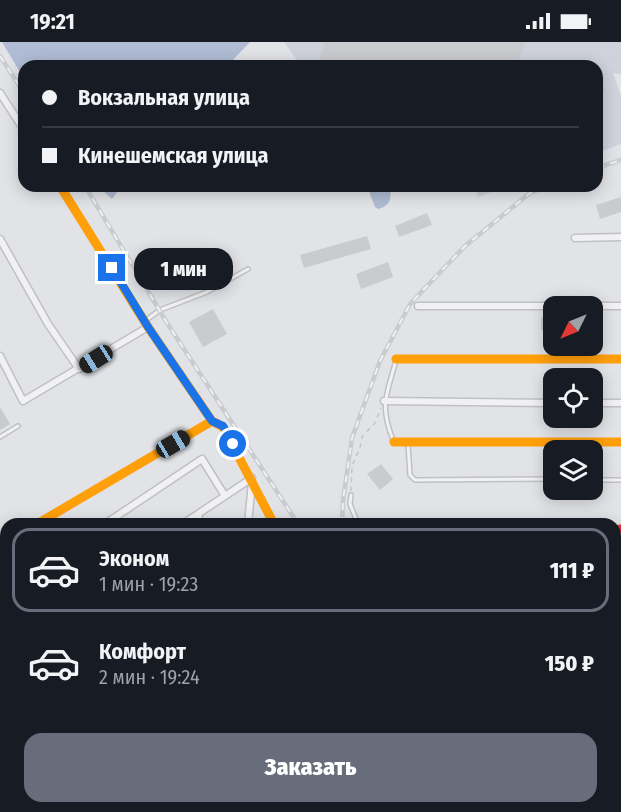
<!DOCTYPE html>
<html lang="ru">
<meta charset="utf-8">
<style>
body{margin:0;font-family:"Fira Sans Condensed",sans-serif;background:#242831;color:#f1f3f6;height:100vh;display:flex;flex-direction:column;font-size:22px;white-space:nowrap}
*{box-sizing:border-box;margin:0}
p{font-size:20px;color:#9ea1a6}
.icon{flex:none;width:33px;height:33px;fill:none;stroke:currentColor;stroke-width:2;stroke-linecap:round;stroke-linejoin:round}
.map{position:relative;flex:1;overflow:hidden}
.panel{position:absolute;left:0px;top:476px;width:621px;height:296px;display:flex;flex-direction:column;background:#171b24;border-radius:18px 18px 0 0;box-shadow:0 3px 15px #0003}
.panel>*{flex:none}
.banner{position:absolute;left:18px;top:18px;width:585px;height:132px;border-radius:18px;box-shadow:0 3px 15px #0003;display:grid;align-content:center;height:132px;padding:0 24px;background:#171b24}
.needle{width:39px;rotate:227deg}
.fabs{position:absolute;left:543px;top:254px;display:grid;gap:12px}
.fabs a{display:grid;place-items:center;width:60px;height:60px;border-radius:12px;background:#171b24;box-shadow:0 3px 15px #0003;font-size:30px}
.end{position:absolute;width:27px;height:27px;margin:-14px;border:8px solid #1a73e8;background:#fff;box-shadow:0 0 0 3px #fff}
.from{border-radius:50%}
.bubble{position:absolute;height:42px;border-radius:18px;background:#171b24;box-shadow:0 3px 15px #0003;font-size:20px;font-weight:800;line-height:42px;text-align:center}
.car{position:absolute;width:18px;height:36px;margin:-18px -9px;border-radius:8px;box-shadow:0 0 4px 2px #0007;background:linear-gradient(#222 24%,#8ab4d8 0 40%,#222 0 76%,#8ab4d8 0 86%,#222 0)}
.banner b{display:flex;align-items:center;gap:21px;height:57px;font-size:22px}
.banner b+b{border-top:2px solid #363941}
.banner i{width:15px;height:15px;background:#f1f3f6}
ul{padding:10px 0 0;list-style:none}
li{display:flex;align-items:center;gap:18px;height:84px;margin:0 12px 9px;padding:0 12px;border:3px solid transparent;border-radius:18px}
li div{flex:1}
li b{display:block;font-size:22px}
li em{font-style:normal;font-weight:800}
li.selected{border-color:#686d7b}
li>.icon{width:54px;height:54px;stroke-width:1.5}
.button{display:flex;gap:12px;margin-top:auto;padding:12px 24px}
.button a{flex:1;height:69px;border-radius:18px;background:#686d7b;color:#fff;font-size:24px;font-weight:800;line-height:69px;text-align:center}
.status{display:flex;justify-content:space-between;align-items:center;height:42px;padding:0 30px;background:#171b24;direction:ltr}
.status svg{height:16px;fill:currentColor}
.map>svg:first-child{display:block}
.built{fill:#cfd2da}
.water{fill:#afbcd3}
.building{fill:#c9cbcf}
.lines{fill:none;stroke-linecap:round;stroke-linejoin:round}
.lane-casing{stroke:#bfc1c5;stroke-width:6}
.street-casing{stroke:#bfc1c5;stroke-width:9}
.path{stroke:#c3c4ca;stroke-width:1.5;stroke-dasharray:4.5 4.5;stroke-linecap:butt}
.lane{stroke:#f1f1f3;stroke-width:3}
.street{stroke:#f1f1f3;stroke-width:6}
.fast{stroke:#30b455;stroke-width:9}
.slow{stroke:#ff9f0a;stroke-width:9}
.jam{stroke:#e5322d;stroke-width:9}
.rail-casing{stroke:#cacbce;stroke-width:4.5}
.rail{stroke:#eff1f6;stroke-width:2;stroke-dasharray:7;stroke-linecap:butt}
.route{stroke:#1a73e8;stroke-width:8}
</style>
<div class="status"><b>19:21</b><svg viewBox="0 0 49 12"><path d="M0 12V9h3v3zM5 12V6h3v6zM10 12V3h3v9zM15 12V0h3v12zM26 1h20v11H26zM47 4h2v5h-2z"/></svg></div>
<div class="map">
<svg width="621" height="770" viewBox="0 0 621 770">
<rect width="100%" height="100%" fill="#e1e3e7"/>
<path class="built" d="M284,0H621V32L613,31L621,54V102L597,111V24H301Z
M474,144H508L478,155Z"/>
<path class="water" d="M2,0H250L227,24H24V37Z
M97,144H122L112,157Z
M367,144H391C390,157 392,163 378,167L375,165Z"/>
<path class="building" d="M325,0H525L517,24H333L319,19Z
M597,28L605,49L597,52Z
M597,89L604,106L597,108Z
M621,155V170L600,177L596,163Z
M427,171L432,183L399,195L395,184Z
M367,194L371,207L304,226L300,213Z
M388,220L393,235L361,247L356,232Z
M213,267L227,292L203,305L189,280Z
M552,274V288H541V275Z
M0,365L10,382L0,388Z
M381,422L393,437L380,448L367,432Z"/>
<g class="lines">
<g class="lane-casing">
<path id="lane" d="M145,279L160,268L207,250L248,227
M0,395L18,384
M393,398C379,362 387,353 396,318
M408,402L410,433L415,438L554,437
M592,438H621
M351,453L350,462L358,482
M0,646L6,654"/>
</g>
<g class="street-casing">
<path id="street" d="M0,51L24,88
M575,196L621,195
M0,197L48,282L79,327
M418,264H621
M0,314L23,359L148,285
M384,359L554,361
M592,361H621
M198,472L200,482
M105,482L202,417L225,454
M183,482L252,436
M248,482L252,440
M0,552L6,548
M0,608L6,603
M0,729L6,727
M155,765V770
M194,765L195,770
M233,765V770
M280,765L281,770
M324,765L325,770
M492,765V770
M562,765V770"/>
</g>
<path class="path" d="M351,449L352,424L360,406L362,395L375,381L381,366"/>
<use href="#lane" class="lane"/>
<use href="#street" class="street"/>
<path class="fast" d="M0,503L6,499
M426,765V770"/>
<path class="slow" d="M60,144L148,285L212,379
M396,317H621
M394,400H621
M37,482L212,379L223,385L274,482"/>
<path class="jam" d="M615,488L621,487"/>
<g class="rail-casing">
<path id="rail" d="M0,14L24,51
M597,126L621,118
M85,144L167,281L298,482
M342,482L343,458L352,396L380,319L410,262L465,204L530,151L548,144
M407,765L408,770"/>
</g>
<use href="#rail" class="rail"/>
</g>
<g class="lines">
<path class="route" d="M112,226L148,285L212,379L223,384L233,402"/>
</g>
</svg>
<div class="fabs">
<a><svg class="needle" viewBox="-14 -14 28 28"><path d="M0-13l5 13h-10z" fill="#e53935"/><path d="M0 13l5-13h-10z" fill="#9ea1a6"/></svg></a>
<a><svg class="icon" aria-label="locate" viewBox="0 0 24 24"><circle cx="12" cy="12" r="6"/><path d="M12 2v4M12 18v4M2 12h4M18 12h4"/></svg></a>
<a><svg class="icon" aria-label="layers" viewBox="0 0 24 24"><path d="M12 4l9 5-9 5-9-5zM3 14l9 5 9-5"/></svg></a>
</div>
<i class="end from" style="left:233px;top:402px"></i>
<i class="end" style="left:112px;top:226px"></i>
<div class="bubble" style="left:134px;top:206px;width:99px">1 мин</div>
<i class="car" style="left:96px;top:317px;rotate:238deg"></i>
<i class="car" style="left:173px;top:402px;rotate:60deg"></i>
<div class="banner">
<b><i class="from"></i>Вокзальная улица</b>
<b><i></i>Кинешемская улица</b>
</div>
<section class="panel">
<ul>
<li class="selected"><svg class="icon" aria-label="car" viewBox="0 0 24 24"><path d="M5 17H2v-5l4-1 3-4h7l3 4 3 1v5h-3M9 17h6M6 11h13"/><circle cx="7" cy="17" r="2"/><circle cx="17" cy="17" r="2"/></svg><div><b>Эконом</b><p>1 мин · 19:23</p></div><em>111 ₽</em></li>
<li><svg class="icon" aria-label="car" viewBox="0 0 24 24"><path d="M5 17H2v-5l4-1 3-4h7l3 4 3 1v5h-3M9 17h6M6 11h13"/><circle cx="7" cy="17" r="2"/><circle cx="17" cy="17" r="2"/></svg><div><b>Комфорт</b><p>2 мин · 19:24</p></div><em>150 ₽</em></li>
</ul>
<div class="button"><a>Заказать</a></div>
</section>
</div>
